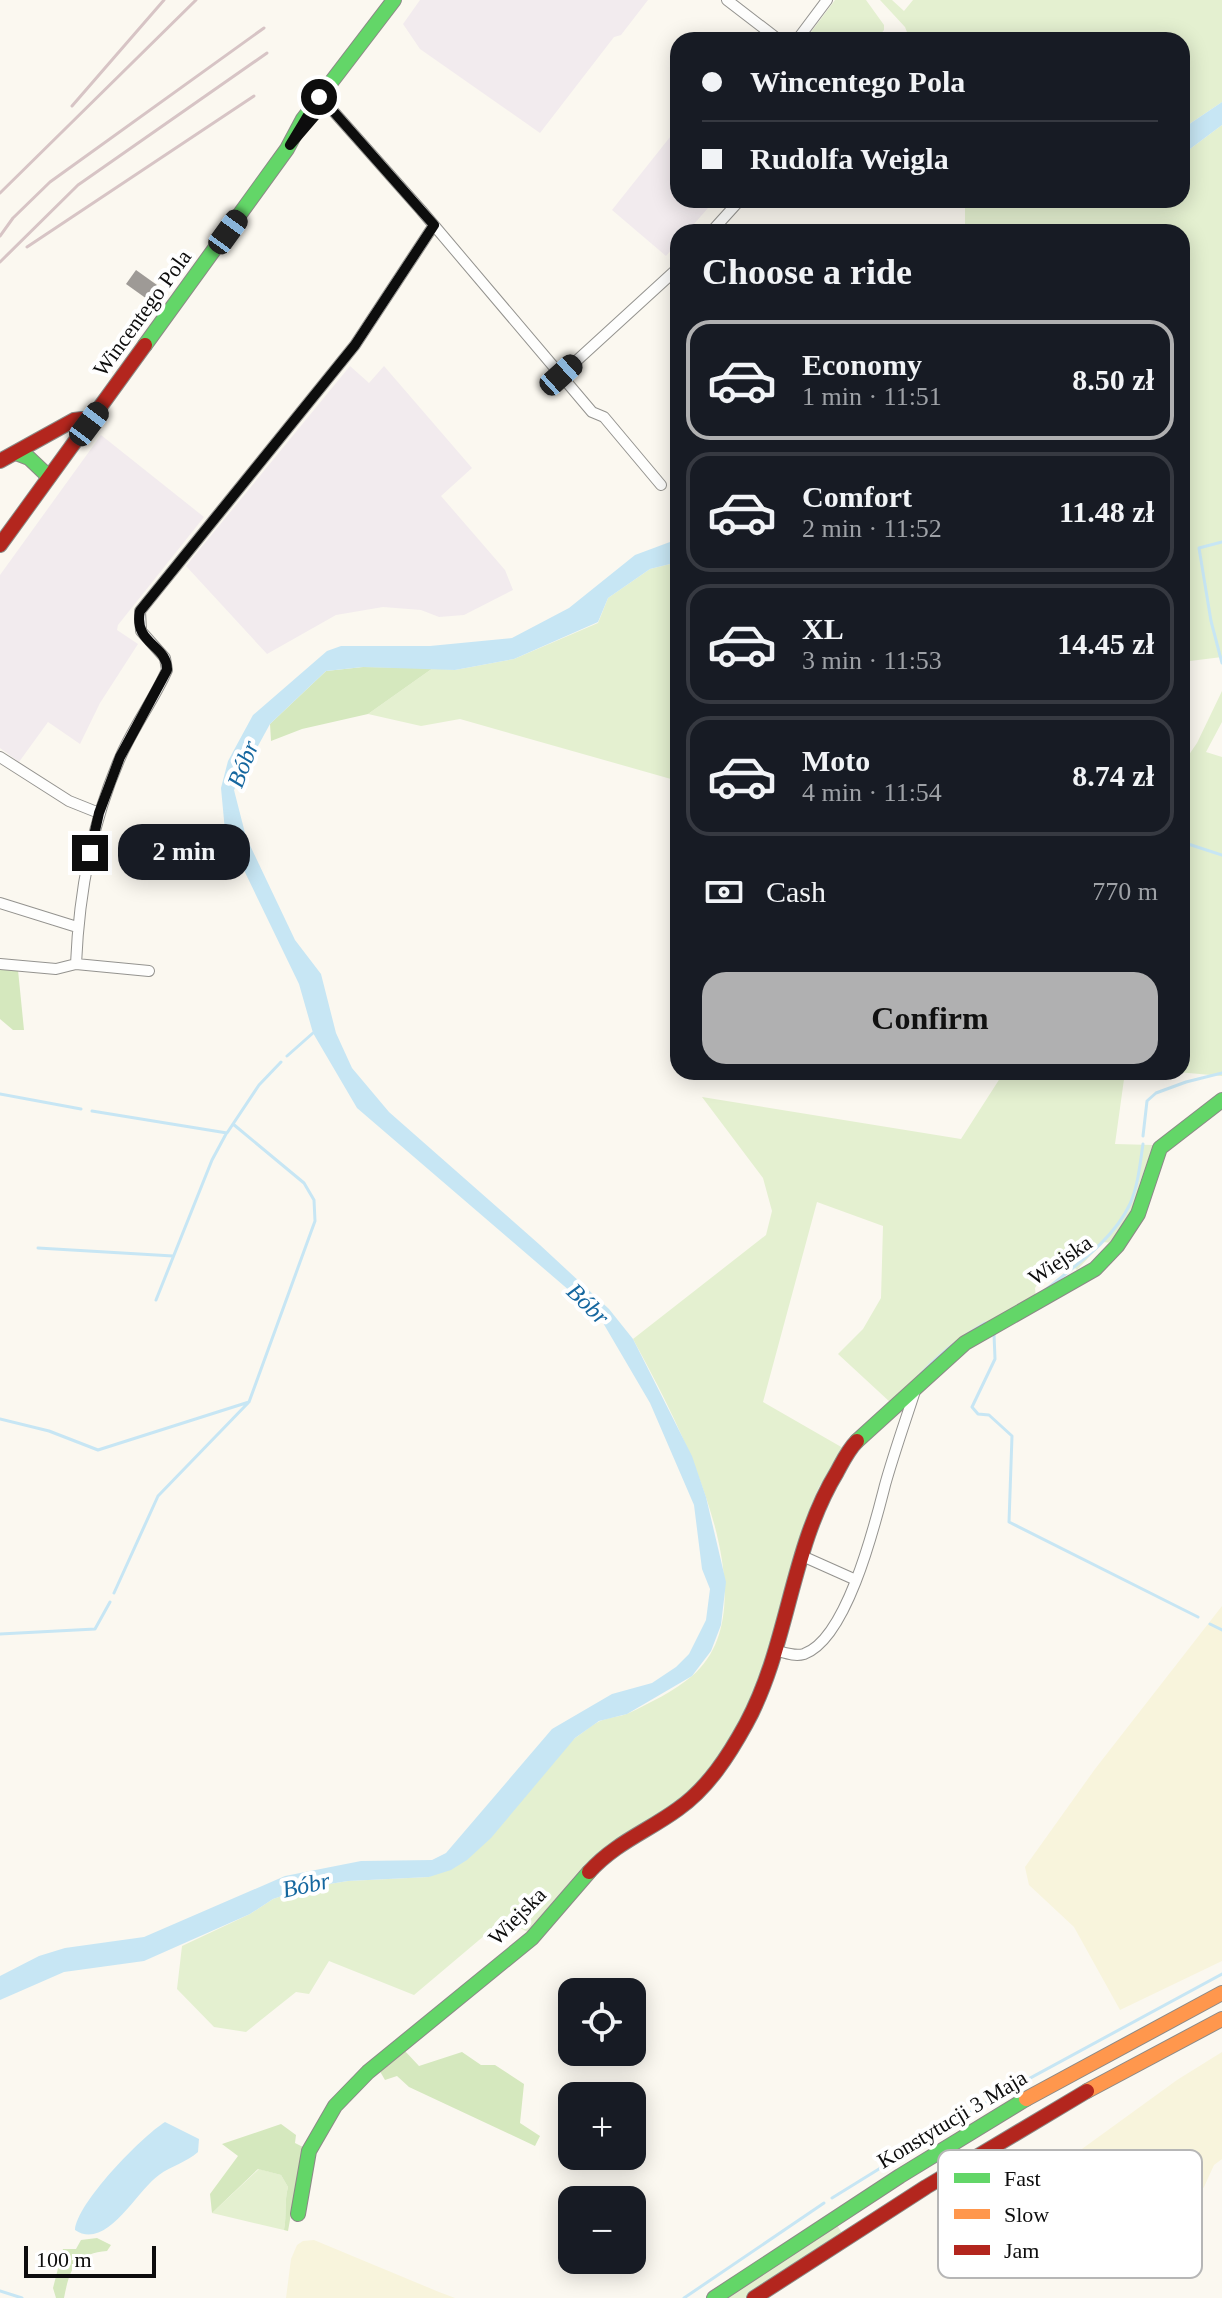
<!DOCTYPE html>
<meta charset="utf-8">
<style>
body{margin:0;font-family:Georgia,serif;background:#20242c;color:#f1f3f6;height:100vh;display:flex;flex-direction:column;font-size:30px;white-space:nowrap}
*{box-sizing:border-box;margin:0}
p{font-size:26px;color:#9ea1a6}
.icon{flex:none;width:44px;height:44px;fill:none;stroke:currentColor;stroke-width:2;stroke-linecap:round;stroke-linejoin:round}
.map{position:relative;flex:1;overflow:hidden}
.details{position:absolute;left:670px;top:224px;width:520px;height:856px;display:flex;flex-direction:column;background:#171b24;border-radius:24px;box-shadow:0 4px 20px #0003}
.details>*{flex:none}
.hud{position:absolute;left:670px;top:32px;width:520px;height:176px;border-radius:24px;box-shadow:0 4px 20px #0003;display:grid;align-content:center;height:176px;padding:0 32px;background:#171b24}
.tools{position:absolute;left:558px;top:1978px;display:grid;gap:16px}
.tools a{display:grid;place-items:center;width:88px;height:88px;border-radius:16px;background:#171b24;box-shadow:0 4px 20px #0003;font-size:40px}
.scale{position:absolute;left:24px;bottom:20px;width:132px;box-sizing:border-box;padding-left:8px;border:4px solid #0d0d0d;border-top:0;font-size:22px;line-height:28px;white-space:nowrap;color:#0d0d0d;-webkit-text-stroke:6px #fff;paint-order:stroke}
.end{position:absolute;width:36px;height:36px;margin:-18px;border:10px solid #0d0d0d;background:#fff;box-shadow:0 0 0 4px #fff}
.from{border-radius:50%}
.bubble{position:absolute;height:56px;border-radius:24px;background:#171b24;box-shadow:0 4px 20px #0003;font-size:26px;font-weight:700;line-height:56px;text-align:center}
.car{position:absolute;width:24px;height:48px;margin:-24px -12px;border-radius:10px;box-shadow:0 0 6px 2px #0007;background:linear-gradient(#222 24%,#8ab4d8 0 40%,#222 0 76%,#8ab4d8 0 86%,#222 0)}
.hud b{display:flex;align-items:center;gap:28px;height:76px;font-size:30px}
.hud b+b{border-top:2px solid #363941}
.hud i{width:20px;height:20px;background:#f1f3f6}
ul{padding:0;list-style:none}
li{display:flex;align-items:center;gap:24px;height:120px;margin:0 16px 12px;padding:0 16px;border:4px solid #363941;border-radius:24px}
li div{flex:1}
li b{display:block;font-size:30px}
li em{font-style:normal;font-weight:700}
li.on{border-color:#b0b0b1}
li>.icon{width:72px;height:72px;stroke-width:1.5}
h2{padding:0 32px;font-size:36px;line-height:96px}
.pay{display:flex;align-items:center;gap:20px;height:88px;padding:0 32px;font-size:30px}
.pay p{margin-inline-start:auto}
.cta{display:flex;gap:16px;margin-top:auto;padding:16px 32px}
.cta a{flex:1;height:92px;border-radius:24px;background:#b0b0b1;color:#111;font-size:32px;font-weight:700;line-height:92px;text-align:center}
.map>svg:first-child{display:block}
.industrial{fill:#f2ebee}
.farmland{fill:#f8f4dc}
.green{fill:#e4f0d0}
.forest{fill:#d5e8be}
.water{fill:#c7e6f4}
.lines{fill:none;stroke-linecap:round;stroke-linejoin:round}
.stream{stroke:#c7e6f4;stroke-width:3}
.building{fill:#9e9a96}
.street-casing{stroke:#94938f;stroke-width:12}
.fast-casing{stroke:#8b8986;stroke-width:16}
.slow-casing{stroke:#8b8986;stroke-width:16}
.jam-casing{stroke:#8b8986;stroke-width:16}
.street{stroke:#fefefd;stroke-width:10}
.fast{stroke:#63d668;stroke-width:14}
.slow{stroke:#ff974d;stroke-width:14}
.jam{stroke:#b3261e;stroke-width:14}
.rail{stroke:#d7c4c5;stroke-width:3}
.route{stroke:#0d0d0d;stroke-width:10}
.labels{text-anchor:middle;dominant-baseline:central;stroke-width:8;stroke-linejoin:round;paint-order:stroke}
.street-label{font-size:22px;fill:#0d0d0d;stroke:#fff}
.water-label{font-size:24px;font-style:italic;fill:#15679f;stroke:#fff}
.key{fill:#fff;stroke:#b6b6b6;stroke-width:2}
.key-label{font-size:22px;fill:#0d0d0d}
</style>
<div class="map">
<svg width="1222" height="2298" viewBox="0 0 1222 2298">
<rect width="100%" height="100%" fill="#fbf8f0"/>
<path class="industrial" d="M420,0H648L621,35L614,37L540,133L420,49L403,24Z
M678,127V200H715L687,232H678V242L666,256L612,210Z
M350,366L369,383L384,366L472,468L441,496L505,570L513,590L464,615L439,617L421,610L383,607L336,615L267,654L186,566Z
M101,435L204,517L118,625L117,630L138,644L100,703L80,744L48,722L19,762L0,748V575Z"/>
<path class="farmland" d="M1222,1606V1961L1120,2010L1074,1927L1029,1885L1025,1867L1095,1769Z
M1222,2052V2159L1214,2165L1204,2187L1175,2223L1171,2224L1129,2202L1075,2154L1177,2080Z
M314,2240L439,2292L455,2298H286L291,2259L297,2245L303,2241Z"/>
<path class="green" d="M835,0H866L884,25V30L876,40H805Z
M880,0H892L904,11L913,0H1222V102L1182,129V40H910L905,27Z
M1222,125V657L1182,662V232H965V200H1182V155Z
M678,562V781L460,719L421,726L368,714L433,668L455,670L514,659L598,623L608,598L650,569Z
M1222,691V722L1206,752L1222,757V1076L1177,1072H1182V765L1197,743Z
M1004,1072H1125L1115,1144L1153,1145L1139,1185L1136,1204L1112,1243L1103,1242L1077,1270L1067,1260L1051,1263L1035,1288L1036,1299L891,1403L838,1354L863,1329L881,1298L883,1226L817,1202L763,1402L843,1448L819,1487L810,1508C783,1600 766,1702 705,1778C675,1815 627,1829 591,1859C567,1880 552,1910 529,1933L504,1919L414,1995L329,1961L309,1994L296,1992L246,2032L214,2027L177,1989L182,1946L250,1914L273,1899L305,1888L348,1881L429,1877L575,1738C583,1733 591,1725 600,1721C609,1717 620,1717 629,1713C650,1703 674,1691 692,1676C777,1603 674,1415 633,1339L766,1235L772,1211L763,1178L702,1097L961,1139Z
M259,2169L281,2175L288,2187C284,2202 287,2214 284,2230L212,2213Z
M835,2222L842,2233L745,2298H722Z"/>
<path class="forest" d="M363,667L433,668L368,714L302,729L271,741L270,724L326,671Z
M0,968L18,970L24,1030H13L0,1019Z
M405,2051L419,2066L462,2052L481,2065H495L524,2084L520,2123L540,2136L535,2146L409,2087L397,2076L385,2080L378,2068Z
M281,2124L296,2135L295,2143L303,2147L288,2231L284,2230C287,2214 284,2202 288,2187L281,2175L258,2169L212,2213L210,2194L238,2156L222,2144Z
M97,2238L111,2245L107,2251C76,2254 70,2267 64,2298H56L53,2288L63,2249H76L81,2240Z"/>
<path class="water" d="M1222,102V125L1182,155V129Z
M678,539V562L650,569L608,598L598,622L514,659L455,670L363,667L326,671L270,724L234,790L246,837L295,940L321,974L336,1033L352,1068L389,1112L540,1245L609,1309L633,1339L692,1456L706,1497L726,1582L721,1625L711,1651L692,1676L627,1714L599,1721L575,1738L491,1838L467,1860L451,1870L429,1877L348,1881L305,1888L273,1899L250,1914L144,1961L64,1972L0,2000V1976L39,1956L65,1948L144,1937L285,1876L361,1861L432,1860L446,1853L552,1729L612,1694L652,1683L676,1667L689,1654L706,1620L710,1589L702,1569L694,1505L650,1403L599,1316L357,1108L313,1033L299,984L225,831L221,788L228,761L253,715L327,651L341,646H430L512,638L569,608L635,555Z
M165,2122L199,2139L198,2152C187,2162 171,2166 159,2175C138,2189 106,2252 75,2230C77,2203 141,2137 165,2122Z"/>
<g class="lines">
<path class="stream" d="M1222,542L1199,548L1211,621L1222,663
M1182,842L1222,855
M287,1056L313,1033
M0,1094L81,1109
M92,1111L227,1133L259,1085L281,1062
M1143,1136L1147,1101L1156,1093L1186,1082L1222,1073
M38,1248L173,1256
M1043,1292C1073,1267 1113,1241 1130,1204C1138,1186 1140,1164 1143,1144
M156,1300L212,1160L226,1134
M994,1334L995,1359L972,1407L978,1414L989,1415L1012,1436L1009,1522L1198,1617
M917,1378C937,1356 959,1338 985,1323
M0,1419L49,1431L98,1450L249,1402L315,1221L314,1200L304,1183L233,1124
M114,1593L158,1496L248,1403
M1210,1624L1222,1630
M0,1634L95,1629L110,1602
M832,2198L997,2096L1222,1974
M0,2291L22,2298
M684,2298L824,2203"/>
</g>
<path class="building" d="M136,270L157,285L147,299L126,284Z"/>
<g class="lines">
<g class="street-casing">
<path id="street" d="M727,0L779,40
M797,40L827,0
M324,90L326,103L421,210L592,412L604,417L661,485
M711,232L740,200
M561,375L678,268
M0,757L69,801L99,813
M0,903L77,927
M0,964L56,969L76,964L149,971
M76,964C79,894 92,822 120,758C133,727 154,700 167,670L165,658L141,631L140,611L355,345L434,225
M800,1555L856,1580
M774,1650C783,1652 794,1657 804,1654C847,1639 875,1524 885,1485C894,1453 905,1422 915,1391"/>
</g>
<g class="fast-casing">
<path id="fast" d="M145,345L287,149L303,119L394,0
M16,453L29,458L49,477
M857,1441L965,1343L1095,1269L1117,1246L1138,1214L1160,1148L1222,1100
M298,2214L309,2151L335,2106L368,2072L532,1938L589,1872
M714,2298L900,2176L1026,2099"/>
</g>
<g class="slow-casing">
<path id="slow" d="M1087,2091L1222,2019
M1026,2099L1222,1993"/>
</g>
<g class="jam-casing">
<path id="jam" d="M0,461L74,420L82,419L89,424
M0,545L145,345
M589,1872C615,1843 648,1831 678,1809C708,1788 729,1755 746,1724C789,1645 790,1549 837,1472C843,1461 848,1450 857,1441
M754,2298L926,2187L1087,2091"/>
</g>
<use href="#street" class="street"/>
<use href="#fast" class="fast"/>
<use href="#slow" class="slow"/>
<use href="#jam" class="jam"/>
<path class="rail" d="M72,106L164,0
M0,193L196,0
M0,236L13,218L50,182L264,28
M27,247L254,96
M0,262L78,185L267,53"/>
</g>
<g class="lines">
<path class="route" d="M90,853L99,813L120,757L167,670C168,645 133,644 140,611L355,345L434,225L326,103L290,145L319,97"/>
</g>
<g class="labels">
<g class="street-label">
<text transform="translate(142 313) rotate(-54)">Wincentego Pola</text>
<text transform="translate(1060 1260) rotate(-34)">Wiejska</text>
<text transform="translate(517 1916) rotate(-45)">Wiejska</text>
<text transform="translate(952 2119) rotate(-31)">Konstytucji 3 Maja</text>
</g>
<g class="water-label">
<text transform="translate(243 764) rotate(-69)">Bóbr</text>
<text transform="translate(588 1304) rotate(44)">Bóbr</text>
<text transform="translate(306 1885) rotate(-12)">Bóbr</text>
</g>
</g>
<rect x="938" y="2150" width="264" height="128" rx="12" class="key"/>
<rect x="954" y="2173" width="36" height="10" fill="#63d668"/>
<rect x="954" y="2209" width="36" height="10" fill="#ff974d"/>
<rect x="954" y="2245" width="36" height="10" fill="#b3261e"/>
<g class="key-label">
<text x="1004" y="2186">Fast</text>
<text x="1004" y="2222">Slow</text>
<text x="1004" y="2258">Jam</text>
</g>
</svg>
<div class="tools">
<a><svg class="icon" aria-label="locate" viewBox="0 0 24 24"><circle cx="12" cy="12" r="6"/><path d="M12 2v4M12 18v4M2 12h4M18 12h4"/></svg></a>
<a>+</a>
<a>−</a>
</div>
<div class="scale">100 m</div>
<i class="end from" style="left:319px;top:97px"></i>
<i class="end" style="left:90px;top:853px"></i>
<div class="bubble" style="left:118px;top:824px;width:132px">2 min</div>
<i class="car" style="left:228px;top:232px;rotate:36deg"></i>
<i class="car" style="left:561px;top:375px;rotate:48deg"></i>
<i class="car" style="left:89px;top:424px;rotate:37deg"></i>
<div class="hud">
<b><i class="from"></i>Wincentego Pola</b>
<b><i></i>Rudolfa Weigla</b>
</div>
<section class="details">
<h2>Choose a ride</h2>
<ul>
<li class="on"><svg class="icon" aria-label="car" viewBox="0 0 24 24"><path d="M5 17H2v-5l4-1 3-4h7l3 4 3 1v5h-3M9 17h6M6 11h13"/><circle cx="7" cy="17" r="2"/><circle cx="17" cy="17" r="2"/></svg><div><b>Economy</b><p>1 min · 11:51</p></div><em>8.50 zł</em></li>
<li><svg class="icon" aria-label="car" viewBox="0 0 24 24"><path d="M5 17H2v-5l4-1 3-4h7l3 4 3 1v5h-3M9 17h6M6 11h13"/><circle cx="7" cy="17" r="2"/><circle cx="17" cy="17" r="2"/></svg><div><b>Comfort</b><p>2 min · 11:52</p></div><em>11.48 zł</em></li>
<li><svg class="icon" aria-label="car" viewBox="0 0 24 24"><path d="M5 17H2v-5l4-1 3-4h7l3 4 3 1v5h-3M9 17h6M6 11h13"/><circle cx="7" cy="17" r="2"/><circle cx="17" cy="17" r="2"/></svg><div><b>XL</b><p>3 min · 11:53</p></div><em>14.45 zł</em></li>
<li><svg class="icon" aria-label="car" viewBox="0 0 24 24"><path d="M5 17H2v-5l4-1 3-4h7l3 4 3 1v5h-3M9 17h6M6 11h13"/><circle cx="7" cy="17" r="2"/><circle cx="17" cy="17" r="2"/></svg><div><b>Moto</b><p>4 min · 11:54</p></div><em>8.74 zł</em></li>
</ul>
<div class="pay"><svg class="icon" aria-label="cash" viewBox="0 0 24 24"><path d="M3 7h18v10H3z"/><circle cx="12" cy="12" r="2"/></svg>Cash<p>770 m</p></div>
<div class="cta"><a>Confirm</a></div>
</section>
</div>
